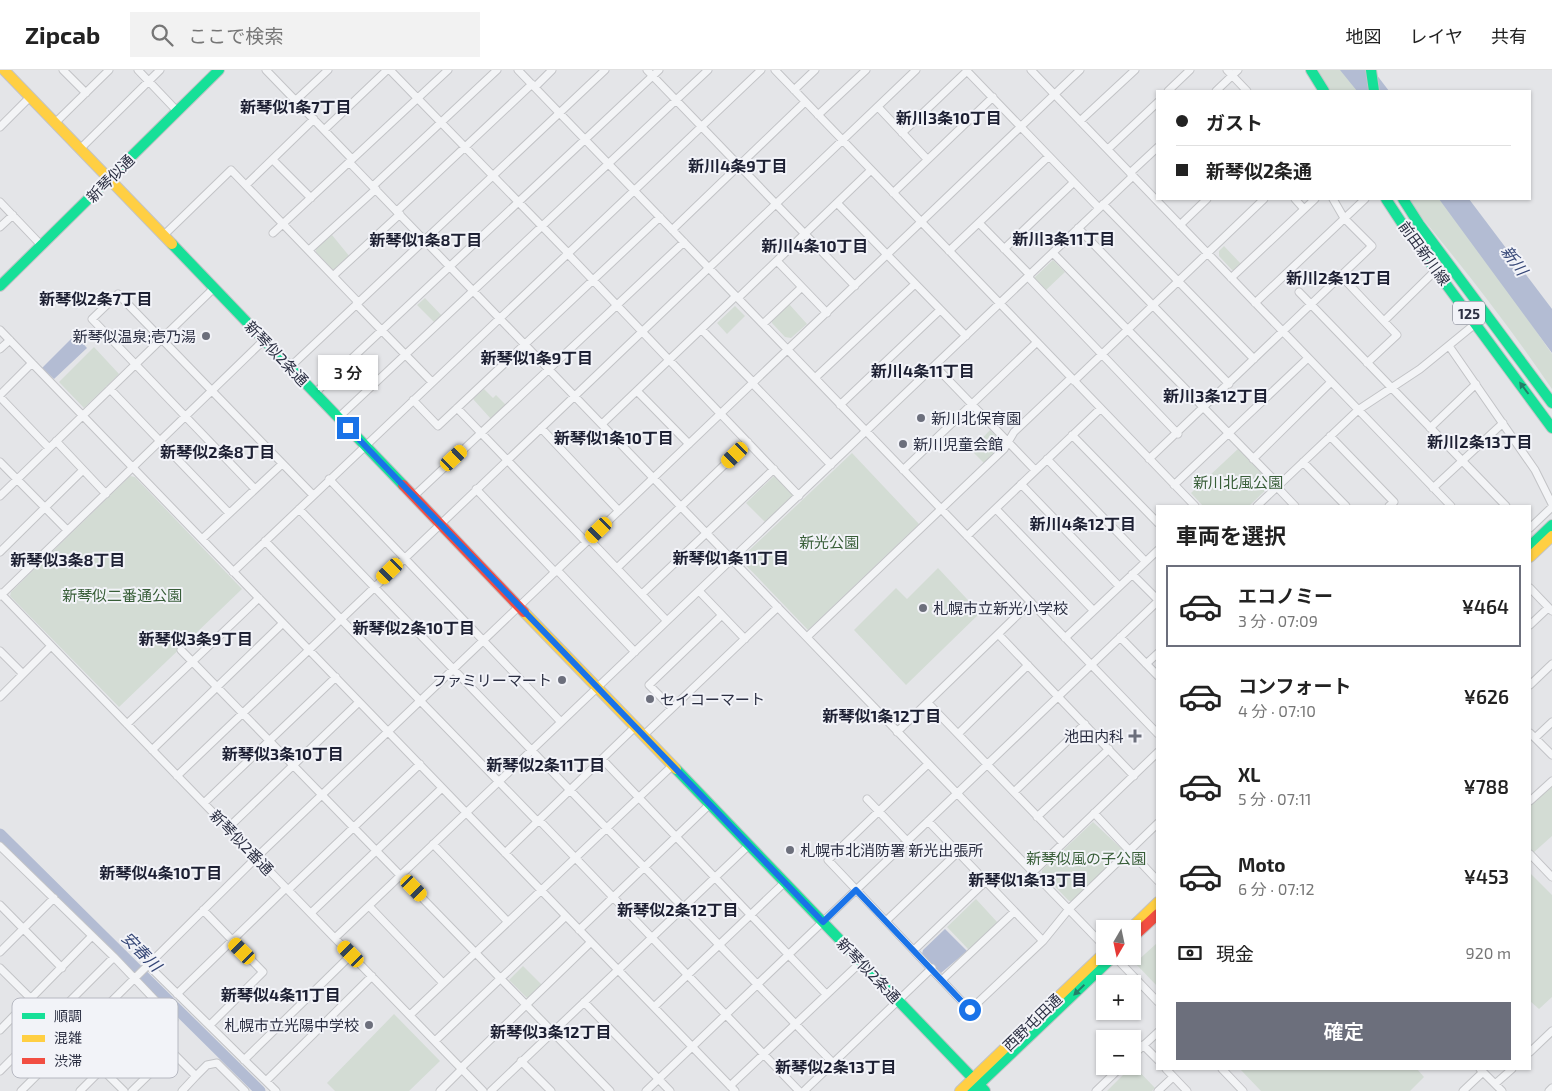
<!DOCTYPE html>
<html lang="ja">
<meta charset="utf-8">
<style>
body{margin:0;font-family:"Exo 2","Noto Sans JP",sans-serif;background:#f2f2f2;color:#222;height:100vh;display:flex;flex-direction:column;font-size:19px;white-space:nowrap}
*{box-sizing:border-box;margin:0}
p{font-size:16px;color:#767676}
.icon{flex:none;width:28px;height:28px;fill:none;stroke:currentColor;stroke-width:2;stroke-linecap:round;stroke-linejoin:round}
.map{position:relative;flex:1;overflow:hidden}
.sheet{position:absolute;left:1156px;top:435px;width:375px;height:565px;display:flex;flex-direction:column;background:#fff;border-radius:0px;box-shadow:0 1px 4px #0004}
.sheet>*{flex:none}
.hud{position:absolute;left:1156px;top:20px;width:375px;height:110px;border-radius:0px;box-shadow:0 1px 4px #0004;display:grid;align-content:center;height:110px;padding:0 20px;background:#fff}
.needle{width:32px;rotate:189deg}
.controls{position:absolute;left:1096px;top:850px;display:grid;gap:10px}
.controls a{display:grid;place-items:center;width:45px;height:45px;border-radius:0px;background:#fff;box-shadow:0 1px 4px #0004;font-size:25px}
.end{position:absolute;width:22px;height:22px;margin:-11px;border:6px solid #1a73e8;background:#fff;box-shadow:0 0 0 2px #fff}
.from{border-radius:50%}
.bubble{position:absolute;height:35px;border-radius:0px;background:#fff;box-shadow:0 1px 4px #0004;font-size:16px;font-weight:600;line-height:35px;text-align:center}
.car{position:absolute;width:15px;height:30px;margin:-15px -8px;border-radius:6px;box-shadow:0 0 4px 1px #0007;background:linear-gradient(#f5c518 24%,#345 0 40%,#f5c518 0 76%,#345 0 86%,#f5c518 0)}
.hud b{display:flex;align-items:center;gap:18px;height:48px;font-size:19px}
.hud b+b{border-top:1px solid #e0e0e0}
.hud i{width:12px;height:12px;background:#222}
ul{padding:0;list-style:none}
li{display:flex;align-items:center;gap:15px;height:82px;margin:0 10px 8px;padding:0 10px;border:2px solid transparent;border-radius:0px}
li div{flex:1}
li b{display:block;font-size:19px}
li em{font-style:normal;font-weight:600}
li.active{border-color:#6c6f7c}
li>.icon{width:45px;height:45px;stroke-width:1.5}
h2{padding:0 20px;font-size:22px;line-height:60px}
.pay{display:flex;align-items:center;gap:12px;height:55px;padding:0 20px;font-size:19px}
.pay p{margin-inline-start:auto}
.cta{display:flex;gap:10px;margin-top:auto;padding:10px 20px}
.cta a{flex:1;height:58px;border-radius:0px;background:#6c6f7c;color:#fff;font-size:20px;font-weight:600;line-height:58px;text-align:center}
header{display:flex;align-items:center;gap:30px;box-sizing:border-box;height:70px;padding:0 25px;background:#fff;border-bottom:1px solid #e0e0e0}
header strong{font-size:24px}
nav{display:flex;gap:28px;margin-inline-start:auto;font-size:18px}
.search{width:350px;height:45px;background:#f2f2f2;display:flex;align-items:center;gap:12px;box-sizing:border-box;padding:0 18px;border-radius:0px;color:#767676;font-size:19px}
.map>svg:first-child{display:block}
.green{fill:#d3dcd4}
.water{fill:#b3bcd3}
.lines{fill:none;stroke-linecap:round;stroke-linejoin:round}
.river{stroke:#b3bcd3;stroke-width:11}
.street-casing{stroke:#c2c3c6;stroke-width:9}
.fast-casing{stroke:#c2c3c6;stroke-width:12}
.slow-casing{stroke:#c2c3c6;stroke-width:12}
.jam-casing{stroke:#c2c3c6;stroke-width:12}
.street{stroke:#f3f4f6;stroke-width:7}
.fast{stroke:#16e098;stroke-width:10}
.slow{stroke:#ffcf43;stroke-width:10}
.jam{stroke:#f24e42;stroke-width:10}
.oneway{fill:#227f69}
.route{stroke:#1a73e8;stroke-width:6}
.poi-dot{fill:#6c6f7c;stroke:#f2f3f8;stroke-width:2}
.labels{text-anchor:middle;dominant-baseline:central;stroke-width:4;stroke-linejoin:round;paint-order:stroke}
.shield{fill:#f2f3f8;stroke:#676a79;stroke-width:1}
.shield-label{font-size:14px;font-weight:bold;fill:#2b2f42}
.street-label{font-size:15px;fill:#2b2f42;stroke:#f2f3f8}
.poi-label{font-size:15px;fill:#2b2f42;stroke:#f2f3f8;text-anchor:start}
.park-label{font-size:15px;fill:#385e38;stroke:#f2f3f8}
.neighbourhood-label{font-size:16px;font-weight:bold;fill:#1d2033;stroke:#f2f3f8}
.water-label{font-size:16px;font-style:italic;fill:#354676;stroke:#f2f3f8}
.key{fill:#f2f3f8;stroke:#b6b8c1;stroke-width:1}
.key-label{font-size:14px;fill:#2b2f42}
</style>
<header>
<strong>Zipcab</strong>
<div class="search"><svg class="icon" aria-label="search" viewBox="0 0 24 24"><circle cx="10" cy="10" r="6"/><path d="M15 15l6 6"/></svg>ここで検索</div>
<nav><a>地図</a><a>レイヤ</a><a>共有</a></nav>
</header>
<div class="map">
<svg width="1552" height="1021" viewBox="0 0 1552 1021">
<rect width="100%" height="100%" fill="#e4e5e8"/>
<path class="green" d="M1318,0H1349L1365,21H1330Z
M1406,129H1445L1552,284V319C1507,253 1458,190 1406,129Z
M332,165L350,187L337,199H332L316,182V178Z
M1224,176L1241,194L1235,200H1232L1219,186V181Z
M1053,190L1065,202L1046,220L1034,208Z
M425,228L443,247L436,254L417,235Z
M789,234L807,254L791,268L785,267L772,253V250Z
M735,236L745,246L727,264L717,253Z
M94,277L119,304L84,338L59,312Z
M484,319L493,328L496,325L506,335L491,349L473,329Z
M990,360L1003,372L1001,379L985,394L971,380Z
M1239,378L1271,412V415L1249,436H1203L1191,423Z
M852,383L919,454L808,560L740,489Z
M775,405L795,426L766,453L746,433Z
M130,406L135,407L242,519L119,637L10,526L11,522Z
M938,498L980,543L906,615L854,560L896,518L907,529Z
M1552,714V766L1533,783L1530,780V735Z
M1093,752L1123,780V783L1072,831H1069L1042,803V800Z
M1531,804L1552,825V927L1539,939L1530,931Z
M976,829L998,853L969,880L947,857Z
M1157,873V916L1135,893Z
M523,896L543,916L528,929L509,910Z
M394,944L440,991L409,1021H335L327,1013Z
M1133,995L1155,1018L1152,1021H1107Z
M1240,999H1417L1424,1007L1410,1021H1261Z"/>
<path class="water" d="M1340,0H1373L1389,21H1357Z
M1439,129H1469L1552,239V283Z
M75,265L87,278L54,309L42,298Z
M945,859L967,881L941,903L922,884L923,880Z"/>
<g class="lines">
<path class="river" d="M0,764L260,1021"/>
<g class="street-casing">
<path id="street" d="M63,0L86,23
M138,0L177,41
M266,0L352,89
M390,0L568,183
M518,0L1158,664
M647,0L855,216
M775,0L1195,436
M966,0L1099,138
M1031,0L1451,436
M1227,0L1247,21
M535,17L552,0
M794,20L815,0
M1168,21L1190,0
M1216,21L1238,0
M295,31L328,0
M878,37L927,89
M818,45L866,0
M1080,51L1135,0
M55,53L109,0
M0,57L30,27
M324,60L387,0
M902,63L967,1
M80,79L160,0
M1108,79L1158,32
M273,90L311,128
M349,92L1105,877
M1130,103L1158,77
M246,115L314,49
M373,116L497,0
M893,123L993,27
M1295,129L1304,139
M0,132L41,175
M837,133L966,266
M1103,134L1254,289
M397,141L532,14
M979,153L1030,205
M1180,155L1207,129
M0,157L13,145
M1078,158L1229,314
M672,160L805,32
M273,163L448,0
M164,165L231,100L358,232
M1004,179L1074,112
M309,180L376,119
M949,181L1049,86
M1053,183L1279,415
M568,184L799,426
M777,191L827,243
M334,205L400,144
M1341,206L1397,265L1367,293
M1028,207L1178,364
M1231,208L1315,129
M1299,222L1506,436
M738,228L871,100
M1255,233L1365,129
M356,234L432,312
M1384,251L1436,200
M763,254L802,217
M0,260L735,1021
M702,260L753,312
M1449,276L1535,400L1552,434
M0,279L10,270
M935,296L1035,400
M290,297L605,0
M815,308L915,214
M1074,311L1264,129
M752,313L831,395
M110,319L229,443
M637,321L689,374
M315,323L659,0
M0,325L32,293
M0,327L49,378
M413,330L438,356L660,147
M840,335L940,240
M457,338L586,472
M339,347L708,0
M602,354L736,226
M541,358L619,441
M1430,358L1476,314
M1072,365L1158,453
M1330,366L1394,432L1389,436
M56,371L106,424
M1047,389L1145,491
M1149,389L1372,176L1344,148L1333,129
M1253,389L1331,312
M0,392L67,460
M1303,392L1346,436
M903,400L1037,272
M329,409L561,652
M1021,414L1119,516
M1174,415L1308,288
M1277,417L1295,436
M1433,418L1503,353
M255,419L92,249L118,224L313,425
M476,419L555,502
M0,426L214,218
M414,426L684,172
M1257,436L1358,340L1420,299L1486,245
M299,439L833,993
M996,439L1093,540
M1530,458L1552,437
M967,466L1100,339
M202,469L282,394
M589,469L667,551
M265,471L537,751
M0,482L83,400
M617,498L748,372
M557,500L635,582
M233,502L761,0
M1132,504L1158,530
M1530,518L1552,541
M699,521L745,569
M0,523L483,1021
M642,524L774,399
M0,526L264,270
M1530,555L1548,538
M999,565L1134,706
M807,567L1004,379L1014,362L1071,308
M1120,567L1158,606
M1065,568L1158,480
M181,580L610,1021
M0,581L23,604
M1146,594L1158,583
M1530,615L1552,594
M0,627L51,576
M928,633L1063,773
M672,638L649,615L722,545
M127,654L259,528
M897,662L1031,532
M1530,663L1552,685
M958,664L1028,595
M644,665L778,537
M1535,668L1552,652
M152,680L283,553
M602,689L826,924
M928,694L828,790L970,940L1043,871L1069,839L1158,753
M177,706L916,0
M1014,722L1085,654
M867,729L907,771
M1530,731L1552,711
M204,733L336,607
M1094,743L1158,811
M1037,747L1109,679
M539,750L799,1021
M928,751L1043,871
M228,758L359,632
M433,774L508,852
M0,776L114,887L174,950
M505,783L636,656
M1530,784L1552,807
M1033,802L1158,682
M288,820L420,694
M0,835L62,898
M370,837L443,913
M203,840L263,902L210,955
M311,843L442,718
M886,851L958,782
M579,860L710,734
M335,868L1133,106
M914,880L986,811
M0,882L54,828
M1114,886L1158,932
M148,895L276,1021
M0,898L124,1021
M943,909L1014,842
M177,924L286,818
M584,932L670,1021
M654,937L785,812
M410,945L673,695
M0,960L92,866
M435,971L566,846
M1143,975L1158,990
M1530,982L1552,961
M1132,986L1158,962
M244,990L351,885
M521,991L551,1021
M461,998L591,872
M1166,999L1187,1021
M1222,999L1243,1021
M1480,999L1502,1021
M0,1001L114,887
M196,1006L207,995L217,993L245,1021
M266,1011L372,906
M1495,1014L1512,999
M730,1016L861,892
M21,1021L261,783L1080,0
M80,1021L162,939
M132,1021L172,982L196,1006L182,1021
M440,1021L462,999
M491,1021L749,775
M646,1021L1158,531
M804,1021L932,898
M1096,1021L1122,996
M1158,1021L1173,1007
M1463,1021L1483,1002
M1549,1021L1552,1018"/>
</g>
<g class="fast-casing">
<path id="fast" d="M1311,0L1324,21
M1371,0L1374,21
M1386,129L1409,164L1552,358
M1403,129L1419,154L1552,333
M172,174L403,415
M0,216L219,0
M1530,476L1552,455
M676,699L985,1021
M972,1021L1114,886"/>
</g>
<g class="slow-casing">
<path id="slow" d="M4,0L172,174
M1530,487L1552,466
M524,542L676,699
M1130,859L1158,832
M960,1021L1105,882"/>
</g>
<g class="jam-casing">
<path id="jam" d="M403,415L524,542
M1132,868L1158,844"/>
</g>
<use href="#street" class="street"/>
<use href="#fast" class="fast"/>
<use href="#slow" class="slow"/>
<use href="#jam" class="jam"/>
</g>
<defs><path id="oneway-solid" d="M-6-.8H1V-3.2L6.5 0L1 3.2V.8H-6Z" transform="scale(1.25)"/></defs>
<g class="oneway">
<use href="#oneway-solid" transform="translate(1524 318) rotate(-127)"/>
<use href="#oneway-solid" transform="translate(1079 920) rotate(136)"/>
</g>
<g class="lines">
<path class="route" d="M348,358L823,852L856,820L970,940"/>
</g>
<g class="poi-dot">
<circle cx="206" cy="266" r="5"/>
<circle cx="921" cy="348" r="5"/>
<circle cx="903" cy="374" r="5"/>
<circle cx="923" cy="538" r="5"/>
<circle cx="562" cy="610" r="5"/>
<circle cx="650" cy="629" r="5"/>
<path d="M1132.5 658.5h5v5h5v5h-5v5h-5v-5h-5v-5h5z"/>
<circle cx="790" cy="780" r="5"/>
<circle cx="369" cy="955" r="5"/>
</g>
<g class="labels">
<rect class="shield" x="1453" y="231.5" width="32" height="23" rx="4"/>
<g class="shield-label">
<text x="1469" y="243">125</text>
</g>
<g class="street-label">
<text transform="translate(110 108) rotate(-45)">新琴似通</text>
<text transform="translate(1425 183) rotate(54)">前田新川線</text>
<text transform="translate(277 283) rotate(46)">新琴似2条通</text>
<text transform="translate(242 772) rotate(46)">新琴似2番通</text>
<text transform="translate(869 900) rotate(46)">新琴似2条通</text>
<text transform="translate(1032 952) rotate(-44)">西野屯田通</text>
</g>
<g class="poi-label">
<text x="196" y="266" text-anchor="end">新琴似温泉;壱乃湯</text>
<text x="931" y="348">新川北保育園</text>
<text x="913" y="374">新川児童会館</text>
<text x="933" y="538">札幌市立新光小学校</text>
<text x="552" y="610" text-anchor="end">ファミリーマート</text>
<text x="660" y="629">セイコーマート</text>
<text x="1124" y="666" text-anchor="end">池田内科</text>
<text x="800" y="780">札幌市北消防署 新光出張所</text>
<text x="359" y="955" text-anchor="end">札幌市立光陽中学校</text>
</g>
<g class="park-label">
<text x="1238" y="412">新川北風公園</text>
<text x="829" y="472">新光公園</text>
<text x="122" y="525">新琴似二番通公園</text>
<text x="1086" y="788">新琴似風の子公園</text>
</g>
<g class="neighbourhood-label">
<text x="296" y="36">新琴似1条7丁目</text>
<text x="949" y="47">新川3条10丁目</text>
<text x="738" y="95">新川4条9丁目</text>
<text x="1064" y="168">新川3条11丁目</text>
<text x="426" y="169">新琴似1条8丁目</text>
<text x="815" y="175">新川4条10丁目</text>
<text x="1339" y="207">新川2条12丁目</text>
<text x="96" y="228">新琴似2条7丁目</text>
<text x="537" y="287">新琴似1条9丁目</text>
<text x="923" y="300">新川4条11丁目</text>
<text x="1216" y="325">新川3条12丁目</text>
<text x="614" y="367">新琴似1条10丁目</text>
<text x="1480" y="371">新川2条13丁目</text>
<text x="218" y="381">新琴似2条8丁目</text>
<text x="1083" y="453">新川4条12丁目</text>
<text x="731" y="487">新琴似1条11丁目</text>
<text x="68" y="489">新琴似3条8丁目</text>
<text x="414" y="557">新琴似2条10丁目</text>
<text x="196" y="568">新琴似3条9丁目</text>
<text x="882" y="645">新琴似1条12丁目</text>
<text x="283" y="683">新琴似3条10丁目</text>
<text x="546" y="694">新琴似2条11丁目</text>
<text x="161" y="802">新琴似4条10丁目</text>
<text x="1028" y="809">新琴似1条13丁目</text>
<text x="678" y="839">新琴似2条12丁目</text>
<text x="281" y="924">新琴似4条11丁目</text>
<text x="551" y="961">新琴似3条12丁目</text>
<text x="836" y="996">新琴似2条13丁目</text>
</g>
<g class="water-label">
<text transform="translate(1515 190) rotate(54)">新川</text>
<text transform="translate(142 881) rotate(45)">安春川</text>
</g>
</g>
<rect x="12" y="928" width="166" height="80" rx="8" class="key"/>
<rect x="22" y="943" width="23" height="6" fill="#16e098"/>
<rect x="22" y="965" width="23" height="7" fill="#ffcf43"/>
<rect x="22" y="988" width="23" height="6" fill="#f24e42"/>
<g class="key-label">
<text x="54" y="951">順調</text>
<text x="54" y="973">混雑</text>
<text x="54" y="996">渋滞</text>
</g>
</svg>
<div class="controls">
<a><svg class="needle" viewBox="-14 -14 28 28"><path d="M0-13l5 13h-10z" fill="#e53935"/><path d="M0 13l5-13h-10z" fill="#767676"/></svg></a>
<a>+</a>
<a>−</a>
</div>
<i class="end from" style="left:970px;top:940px"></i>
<i class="end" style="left:348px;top:358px"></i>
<div class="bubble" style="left:318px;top:285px;width:60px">3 分</div>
<i class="car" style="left:735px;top:385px;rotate:226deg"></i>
<i class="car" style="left:454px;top:388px;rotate:47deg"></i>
<i class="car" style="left:599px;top:460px;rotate:226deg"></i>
<i class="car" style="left:390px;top:501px;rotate:226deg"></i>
<i class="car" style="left:414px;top:818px;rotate:136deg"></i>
<i class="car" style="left:242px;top:881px;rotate:315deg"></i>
<i class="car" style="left:351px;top:884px;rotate:316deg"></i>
<div class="hud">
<b><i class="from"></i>ガスト</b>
<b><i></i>新琴似2条通</b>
</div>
<section class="sheet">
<h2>車両を選択</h2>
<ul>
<li class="active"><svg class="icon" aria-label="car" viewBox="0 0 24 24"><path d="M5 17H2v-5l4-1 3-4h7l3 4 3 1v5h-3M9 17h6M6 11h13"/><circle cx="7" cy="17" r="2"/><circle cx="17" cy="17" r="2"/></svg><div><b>エコノミー</b><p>3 分 · 07:09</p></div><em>¥464</em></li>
<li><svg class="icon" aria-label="car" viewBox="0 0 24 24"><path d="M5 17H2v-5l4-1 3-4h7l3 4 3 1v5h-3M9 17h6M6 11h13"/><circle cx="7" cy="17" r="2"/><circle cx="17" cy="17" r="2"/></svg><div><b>コンフォート</b><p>4 分 · 07:10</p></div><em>¥626</em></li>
<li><svg class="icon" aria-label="car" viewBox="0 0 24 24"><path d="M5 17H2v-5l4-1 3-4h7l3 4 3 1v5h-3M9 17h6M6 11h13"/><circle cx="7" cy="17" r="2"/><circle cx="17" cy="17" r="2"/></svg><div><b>XL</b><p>5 分 · 07:11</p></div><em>¥788</em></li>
<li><svg class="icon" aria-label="car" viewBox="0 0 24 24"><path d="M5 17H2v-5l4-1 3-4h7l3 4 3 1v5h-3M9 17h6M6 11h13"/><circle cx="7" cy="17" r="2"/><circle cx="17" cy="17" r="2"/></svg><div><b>Moto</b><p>6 分 · 07:12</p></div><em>¥453</em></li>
</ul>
<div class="pay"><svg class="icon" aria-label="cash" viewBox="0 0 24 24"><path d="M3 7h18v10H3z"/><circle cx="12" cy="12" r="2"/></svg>現金<p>920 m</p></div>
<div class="cta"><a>確定</a></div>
</section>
</div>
